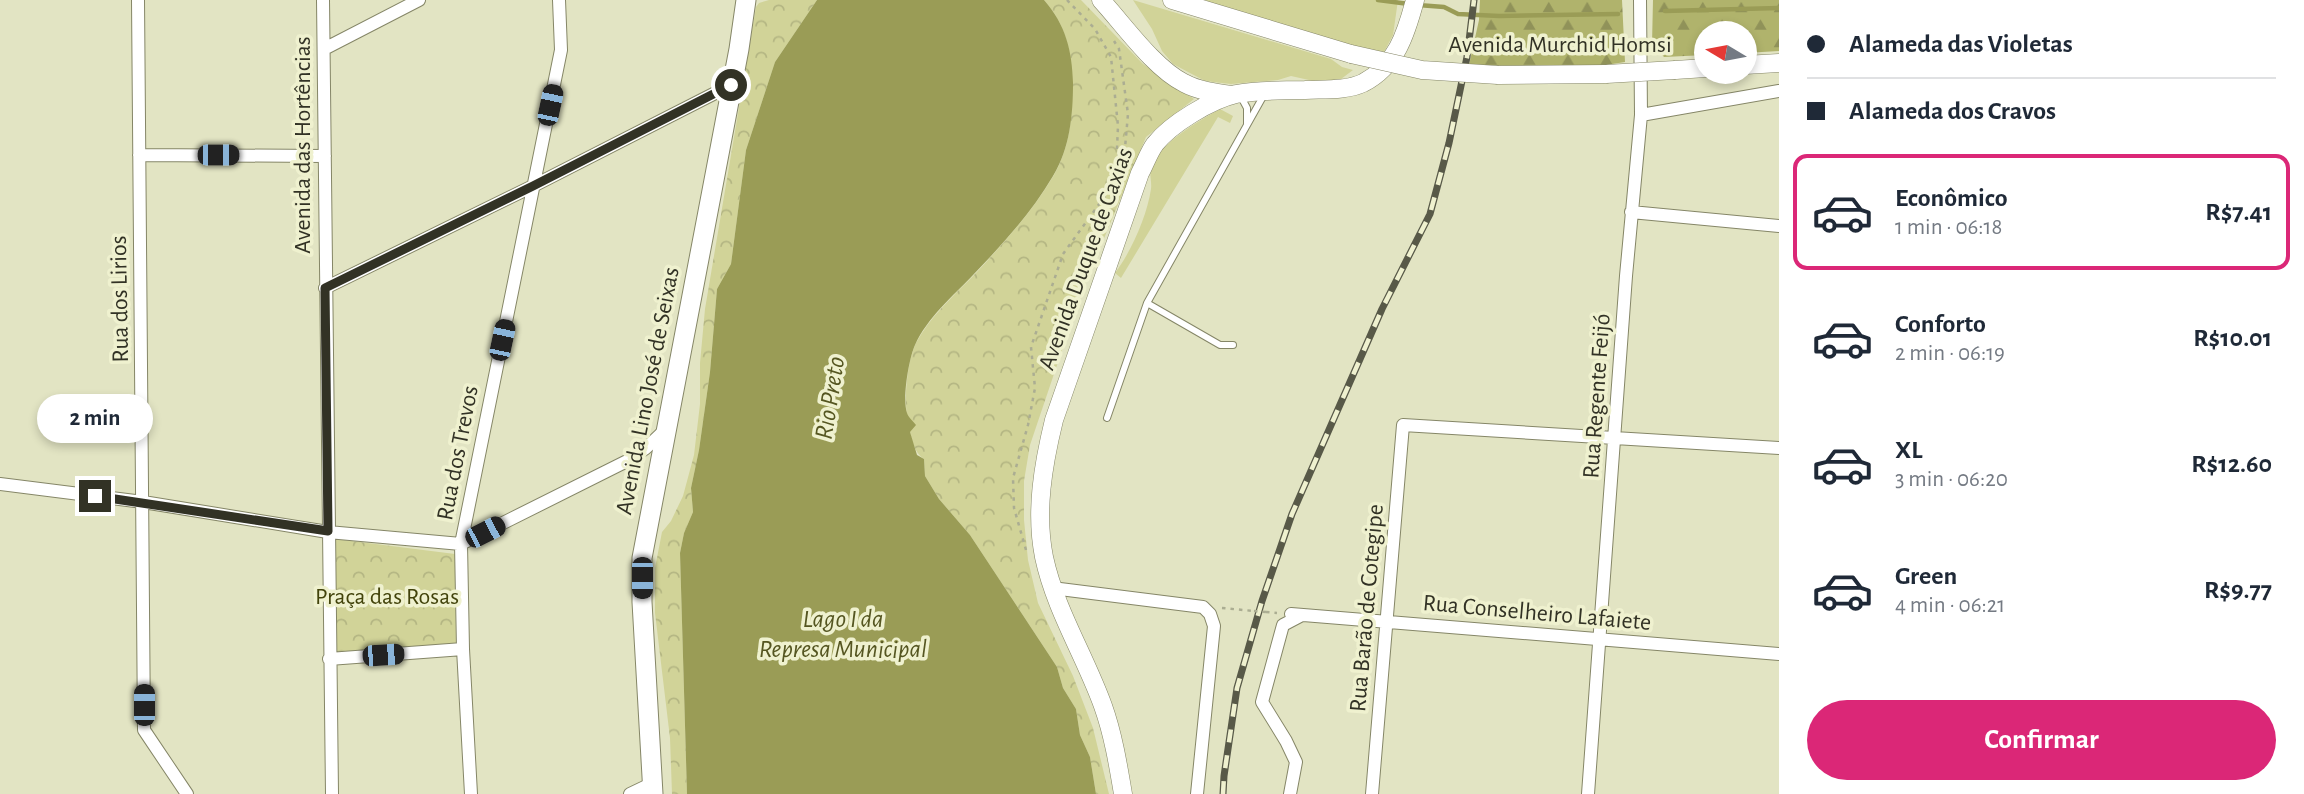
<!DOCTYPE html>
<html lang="pt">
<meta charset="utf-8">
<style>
body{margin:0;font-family:"Alegreya Sans",sans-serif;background:#f6f6f7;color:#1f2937;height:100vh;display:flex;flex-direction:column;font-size:26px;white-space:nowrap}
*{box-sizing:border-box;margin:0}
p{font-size:23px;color:#747a83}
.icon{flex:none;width:38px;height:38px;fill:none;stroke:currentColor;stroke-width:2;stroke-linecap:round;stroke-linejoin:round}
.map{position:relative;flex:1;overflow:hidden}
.side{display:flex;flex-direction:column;background:#fff;width:525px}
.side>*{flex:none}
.hud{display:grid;align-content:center;height:154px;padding:0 28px;background:#fff}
.needle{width:46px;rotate:280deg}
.buttons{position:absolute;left:1694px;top:21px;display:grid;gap:14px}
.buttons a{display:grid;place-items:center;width:63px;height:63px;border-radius:50%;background:#fff;box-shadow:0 4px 10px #0003;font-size:35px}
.end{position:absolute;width:32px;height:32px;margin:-16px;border:9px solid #323225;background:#fff;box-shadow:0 0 0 4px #fff}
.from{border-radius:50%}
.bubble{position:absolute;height:49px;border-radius:24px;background:#fff;box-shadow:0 4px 10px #0003;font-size:23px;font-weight:700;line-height:49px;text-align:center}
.car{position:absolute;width:21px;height:42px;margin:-21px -10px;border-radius:9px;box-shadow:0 0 5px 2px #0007;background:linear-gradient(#222 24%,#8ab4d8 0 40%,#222 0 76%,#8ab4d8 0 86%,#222 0)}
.hud b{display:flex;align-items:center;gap:24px;height:66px;font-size:26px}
.hud b+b{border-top:2px solid #e0e1e3}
.hud i{width:18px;height:18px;background:#1f2937}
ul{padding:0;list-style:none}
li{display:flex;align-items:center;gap:21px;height:116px;margin:0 14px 10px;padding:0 14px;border:4px solid transparent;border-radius:14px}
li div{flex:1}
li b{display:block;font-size:26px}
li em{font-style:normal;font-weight:700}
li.selected{border-color:#db2777}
li>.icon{width:63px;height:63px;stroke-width:1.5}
.cta{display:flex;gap:14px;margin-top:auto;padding:14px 28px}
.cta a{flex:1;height:80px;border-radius:42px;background:#db2777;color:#fff;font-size:28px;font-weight:700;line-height:80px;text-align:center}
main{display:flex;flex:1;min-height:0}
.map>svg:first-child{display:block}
.grass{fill:#d1d398}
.forest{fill:url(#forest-firs)}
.park{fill:url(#park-crowns)}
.water{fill:#9a9c56}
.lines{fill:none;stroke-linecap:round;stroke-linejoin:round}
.stream{stroke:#9a9c56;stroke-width:4.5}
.service-casing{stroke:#858667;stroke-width:8}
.minor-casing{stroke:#858667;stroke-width:14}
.secondary-casing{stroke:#858667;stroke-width:19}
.primary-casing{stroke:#858667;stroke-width:21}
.path{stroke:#abad92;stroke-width:2.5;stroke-dasharray:3.5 5;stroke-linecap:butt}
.service{stroke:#fff;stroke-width:6}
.minor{stroke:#fff;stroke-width:12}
.secondary{stroke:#fff;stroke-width:18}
.primary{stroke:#fff;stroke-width:19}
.rail-casing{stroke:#585948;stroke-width:7}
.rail{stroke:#eff1cf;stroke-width:4.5;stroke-dasharray:13;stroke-linecap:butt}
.secondary-bridge-casing{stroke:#858667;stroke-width:19;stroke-linecap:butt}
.path-bridge{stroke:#abad92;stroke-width:2.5;stroke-dasharray:3.5 5;stroke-linecap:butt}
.secondary-bridge{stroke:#fff;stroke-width:18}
.route{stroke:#323225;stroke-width:9}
.labels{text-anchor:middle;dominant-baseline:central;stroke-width:7;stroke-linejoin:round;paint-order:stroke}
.street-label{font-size:24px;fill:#323225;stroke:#eff1cf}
.park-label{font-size:24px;fill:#42430b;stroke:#eff1cf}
.water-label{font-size:26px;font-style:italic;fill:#555621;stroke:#eff1cf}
</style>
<main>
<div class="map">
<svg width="1779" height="794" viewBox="0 0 1779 794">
<defs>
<pattern id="forest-firs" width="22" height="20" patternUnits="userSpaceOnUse" patternTransform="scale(1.75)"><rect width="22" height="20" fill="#b0b36c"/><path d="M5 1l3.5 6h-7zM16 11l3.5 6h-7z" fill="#909259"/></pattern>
<pattern id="park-crowns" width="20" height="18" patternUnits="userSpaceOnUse" patternTransform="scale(1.75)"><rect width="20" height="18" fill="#d1d398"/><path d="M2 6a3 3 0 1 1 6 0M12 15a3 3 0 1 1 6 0" fill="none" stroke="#b4b683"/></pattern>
</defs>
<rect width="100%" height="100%" fill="#e2e4c3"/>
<path class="grass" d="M1133,0L1331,59L1342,67L1353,70L1341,79L1318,82L1291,76L1278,80L1231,84L1205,81L1173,64L1162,51L1152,29Z
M1206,0H1398L1393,35L1384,52L1346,45L1210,4Z
M1220,109L1233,116L1230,123L1218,117L1121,278L1115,273C1131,252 1147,216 1151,189C1152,182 1149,174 1151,168C1159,143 1199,121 1220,109Z"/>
<path class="forest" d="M1480,0H1622L1625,62L1593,67L1469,65L1479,20Z
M1653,0H1779V51L1745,53V33H1706V55L1664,57L1652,44Z"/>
<path class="park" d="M769,0H817L775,62L746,150L731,264L717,289L710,372L699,450L691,488L693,512L684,533L680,553L687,794H672L670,738L655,613V568L662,532L671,521L683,496L694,455L700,404V363L705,309L756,7L759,3Z
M1044,0H1081L1143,64L1194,99L1146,137L1081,294L1030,445L1024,481V520L1028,560L1038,603L1073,676L1093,728L1109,794H1096L1090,757L1080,735L1076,709L1063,688L1057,667L970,535L939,499L925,476L924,459C911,450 910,430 907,416C904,397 907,362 916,343C930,317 953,296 974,275C1002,245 1033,211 1054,175C1070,147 1073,115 1072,83C1071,50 1066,25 1044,0Z
M336,539L455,554L456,644L336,653Z"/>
<path class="water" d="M817,0H1044C1066,25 1072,51 1073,83C1073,115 1070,148 1053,176C1032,212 1002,245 973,275C953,296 927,318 915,345C909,358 902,399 907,413C908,417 913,421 916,425L910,432L917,455L924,459L925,476L939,499L970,535L1057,667L1063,688L1076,709L1080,735L1090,757L1096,794H687L680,553L684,533L693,512L691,488L699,450L710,372L717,289L731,264L746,150L775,62Z"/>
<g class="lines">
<path class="stream" d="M1378,0L1409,4
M1418,5L1444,7L1458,14L1499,16L1618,14
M1665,11L1779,8"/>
<g class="service-casing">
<path id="service" d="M1240,95L1247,108V124
M1147,303L1220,345H1233
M1107,418L1147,303L1265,93"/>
</g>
<g class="minor-casing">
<path id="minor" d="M138,0L144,730L187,794
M323,0L332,794
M324,49L419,0
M1641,115L1779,91
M139,155L325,156
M1631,212L1779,226
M325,288L533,186L731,85
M0,484L143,502L328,532L461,544L627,461L646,448L665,430
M1052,588L1203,607L1210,614L1214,626L1197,794
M1291,614L1779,654
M329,659L463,649
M471,794L463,649L461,544L561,50L559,0
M630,794L653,783
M1290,794L1296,762L1286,741L1262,702L1283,625L1302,615
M1372,794L1403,425L1779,448
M1588,794L1626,276L1641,115L1640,0"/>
</g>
<g class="secondary-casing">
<path id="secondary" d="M1101,0C1124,25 1154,68 1184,83C1199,91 1216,93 1232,95
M1172,0L1351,54
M1745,65L1779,63
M1675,70L1706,68
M1498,75L1606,74
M1123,794C1118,764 1113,734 1103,706C1085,656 1055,609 1044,557C1035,512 1043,465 1054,420L1140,173C1145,164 1149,152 1155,144C1171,124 1210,100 1236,94C1259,90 1282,90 1305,90C1323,89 1346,91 1363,83C1396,66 1406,34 1415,0"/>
</g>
<g class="primary-casing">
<path id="primary" d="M653,794L642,602V558L739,49L746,0"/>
</g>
<path class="path" d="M1067,0L1095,29L1111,57L1118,126L1117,148L1123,172
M1026,550L1014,508L1013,478L1028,425L1035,388L1031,347L1063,254L1105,196L1125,148L1128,114L1119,49L1114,41
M1222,608L1254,611
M1266,612L1277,613"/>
<use href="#service" class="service"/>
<use href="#minor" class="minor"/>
<use href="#secondary" class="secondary"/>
<use href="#primary" class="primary"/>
<g class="rail-casing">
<path id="rail" d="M1223,794L1224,776L1237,688L1262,601L1292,514L1382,309L1430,214L1449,143L1467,57L1474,0"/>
</g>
<use href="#rail" class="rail"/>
<g class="secondary-bridge-casing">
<path id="secondary-bridge" d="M1351,54L1422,70L1498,75
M1606,74L1675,70"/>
</g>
<path class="path-bridge" d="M1254,611L1266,612"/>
<use href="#secondary-bridge" class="secondary-bridge"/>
</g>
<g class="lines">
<path class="route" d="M95,496L328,531L325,288L533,186L731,85"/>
</g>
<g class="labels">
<g class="street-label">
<text x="1560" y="45">Avenida Murchid Homsi</text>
<text transform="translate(303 145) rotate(-90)">Avenida das Hortências</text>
<text transform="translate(1086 259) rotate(-70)">Avenida Duque de Caxias</text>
<text transform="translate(120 299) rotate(-91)">Rua dos Lirios</text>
<text transform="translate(648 391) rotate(-79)">Avenida Lino José de Seixas</text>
<text transform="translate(1597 396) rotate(-86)">Rua Regente Feijó</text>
<text transform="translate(458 453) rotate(-79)">Rua dos Trevos</text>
<text transform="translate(1367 608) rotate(-85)">Rua Barão de Cotegipe</text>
<text transform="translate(1537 613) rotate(5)">Rua Conselheiro Lafaiete</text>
</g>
<g class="park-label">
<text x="387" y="597">Praça das Rosas</text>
</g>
<g class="water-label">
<text transform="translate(830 398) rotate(-81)">Rio Preto</text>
<text x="843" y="619">Lago I da<tspan x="843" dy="30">Represa Municipal</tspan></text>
</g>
</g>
</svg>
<div class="buttons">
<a><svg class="needle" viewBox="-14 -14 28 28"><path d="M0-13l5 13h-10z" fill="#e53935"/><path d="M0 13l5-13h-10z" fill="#747a83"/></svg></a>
</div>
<i class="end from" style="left:731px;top:85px"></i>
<i class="end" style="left:95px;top:496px"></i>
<div class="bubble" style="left:37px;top:394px;width:116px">2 min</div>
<i class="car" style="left:550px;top:105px;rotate:12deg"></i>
<i class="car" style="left:218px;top:155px;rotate:90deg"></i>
<i class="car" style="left:502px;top:340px;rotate:12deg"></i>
<i class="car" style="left:485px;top:532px;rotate:63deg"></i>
<i class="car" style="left:642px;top:578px;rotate:180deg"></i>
<i class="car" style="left:383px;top:655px;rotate:86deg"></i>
<i class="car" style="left:144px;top:705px;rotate:0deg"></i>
</div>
<section class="side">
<div class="hud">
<b><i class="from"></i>Alameda das Violetas</b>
<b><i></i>Alameda dos Cravos</b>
</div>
<ul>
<li class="selected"><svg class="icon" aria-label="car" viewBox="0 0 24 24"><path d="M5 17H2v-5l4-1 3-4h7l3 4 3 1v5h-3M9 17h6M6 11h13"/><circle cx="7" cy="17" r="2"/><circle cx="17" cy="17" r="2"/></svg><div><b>Econômico</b><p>1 min · 06:18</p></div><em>R$7.41</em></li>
<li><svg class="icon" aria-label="car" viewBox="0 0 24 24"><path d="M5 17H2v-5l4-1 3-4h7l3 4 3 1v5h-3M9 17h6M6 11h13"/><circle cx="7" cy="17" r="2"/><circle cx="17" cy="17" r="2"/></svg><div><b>Conforto</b><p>2 min · 06:19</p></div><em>R$10.01</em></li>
<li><svg class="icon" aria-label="car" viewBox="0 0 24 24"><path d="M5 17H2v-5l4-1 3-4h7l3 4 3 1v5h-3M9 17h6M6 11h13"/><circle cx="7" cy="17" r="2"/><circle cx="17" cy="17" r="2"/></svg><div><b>XL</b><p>3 min · 06:20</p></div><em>R$12.60</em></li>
<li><svg class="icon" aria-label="car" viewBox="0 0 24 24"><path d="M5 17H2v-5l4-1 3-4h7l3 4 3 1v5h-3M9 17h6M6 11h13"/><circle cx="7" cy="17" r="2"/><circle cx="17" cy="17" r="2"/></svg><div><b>Green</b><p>4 min · 06:21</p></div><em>R$9.77</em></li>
</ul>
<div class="cta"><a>Confirmar</a></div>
</section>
</main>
